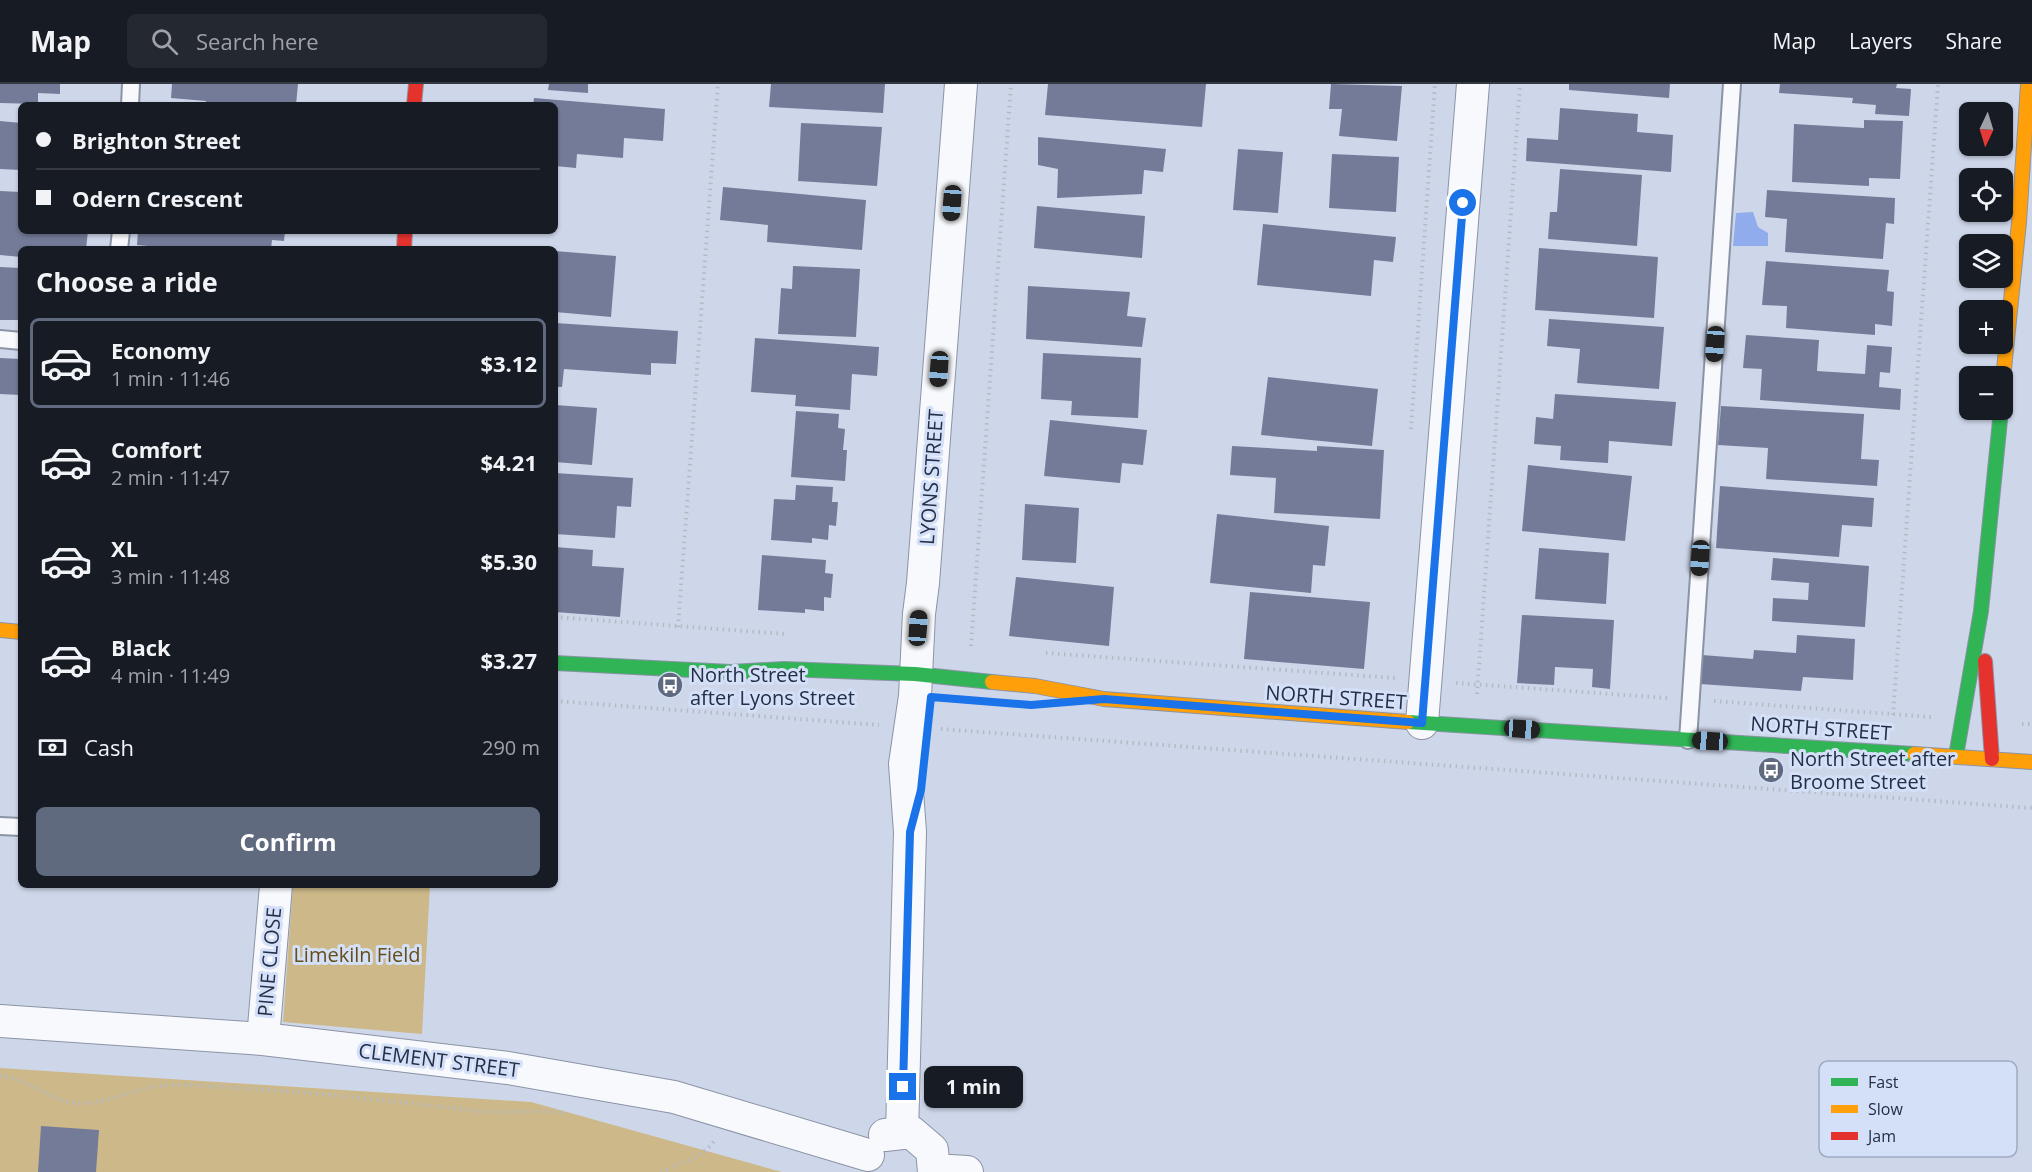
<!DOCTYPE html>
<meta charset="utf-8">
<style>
body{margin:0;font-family:"Open Sans",sans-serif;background:#242831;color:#f1f3f6;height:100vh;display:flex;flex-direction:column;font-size:22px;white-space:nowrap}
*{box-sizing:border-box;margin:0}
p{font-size:20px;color:#9ea1a6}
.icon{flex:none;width:33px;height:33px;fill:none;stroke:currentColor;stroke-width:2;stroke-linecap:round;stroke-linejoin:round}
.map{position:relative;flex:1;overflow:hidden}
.drawer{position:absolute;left:18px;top:162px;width:540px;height:642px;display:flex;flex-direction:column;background:#171b24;border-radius:9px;box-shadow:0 2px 4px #0004}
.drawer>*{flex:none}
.top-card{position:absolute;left:18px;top:18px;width:540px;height:132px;border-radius:9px;box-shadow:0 2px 4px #0004;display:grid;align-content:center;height:132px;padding:0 18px;background:#171b24}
.needle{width:39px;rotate:184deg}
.tools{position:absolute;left:1959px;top:18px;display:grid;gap:12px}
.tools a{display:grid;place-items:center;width:54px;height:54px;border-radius:9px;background:#171b24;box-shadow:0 2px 4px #0004;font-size:30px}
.end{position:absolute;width:27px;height:27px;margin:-14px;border:8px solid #1a73e8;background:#fff;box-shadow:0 0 0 3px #fff}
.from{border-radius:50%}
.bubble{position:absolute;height:42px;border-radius:9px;background:#171b24;box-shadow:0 2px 4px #0004;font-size:20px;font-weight:700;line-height:42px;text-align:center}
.car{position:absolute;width:18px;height:36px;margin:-18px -9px;border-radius:8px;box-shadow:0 0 4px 2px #0007;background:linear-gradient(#222 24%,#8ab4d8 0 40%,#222 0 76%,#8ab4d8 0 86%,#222 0)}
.top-card b{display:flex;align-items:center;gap:21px;height:57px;font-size:22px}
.top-card b+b{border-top:2px solid #363941}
.top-card i{width:15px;height:15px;background:#f1f3f6}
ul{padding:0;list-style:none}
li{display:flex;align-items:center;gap:18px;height:90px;margin:0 12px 9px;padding:0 6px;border:3px solid transparent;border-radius:9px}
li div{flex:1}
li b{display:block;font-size:22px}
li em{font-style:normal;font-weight:700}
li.current{border-color:#606a7f}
li>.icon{width:54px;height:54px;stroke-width:1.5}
h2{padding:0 18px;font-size:27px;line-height:72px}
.pay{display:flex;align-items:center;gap:15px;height:66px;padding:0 18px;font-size:22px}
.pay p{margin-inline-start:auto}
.cta{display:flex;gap:12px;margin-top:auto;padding:12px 18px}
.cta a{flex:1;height:69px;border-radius:9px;background:#606a7f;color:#fff;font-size:24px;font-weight:700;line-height:69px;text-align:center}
header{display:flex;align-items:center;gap:36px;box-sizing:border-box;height:84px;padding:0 30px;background:#171b24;border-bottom:2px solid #363941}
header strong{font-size:28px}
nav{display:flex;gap:33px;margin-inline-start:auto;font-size:21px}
.search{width:420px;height:54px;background:#242831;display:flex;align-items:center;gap:15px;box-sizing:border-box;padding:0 21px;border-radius:9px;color:#9ea1a6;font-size:22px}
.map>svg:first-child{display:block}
.green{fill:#ccb888}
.water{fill:#90acec}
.building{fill:#747b98}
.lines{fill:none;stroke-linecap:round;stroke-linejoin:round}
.lane-casing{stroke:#8b93a6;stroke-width:20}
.street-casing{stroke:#8b93a6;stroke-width:34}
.fast-casing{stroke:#8b93a6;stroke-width:16}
.slow-casing{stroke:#8b93a6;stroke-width:16}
.jam-casing{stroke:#8b93a6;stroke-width:16}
.path{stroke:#b4bac4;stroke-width:4;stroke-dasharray:1.5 4.5;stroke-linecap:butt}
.lane{stroke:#f8f9fc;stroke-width:16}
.street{stroke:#f8f9fc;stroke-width:32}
.fast{stroke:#30b455;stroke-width:14}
.slow{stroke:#ff9f0a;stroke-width:14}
.jam{stroke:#e5322d;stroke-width:14}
.route{stroke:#1a73e8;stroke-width:8}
.labels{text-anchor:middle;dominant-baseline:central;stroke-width:6;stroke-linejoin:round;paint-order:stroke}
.street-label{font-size:20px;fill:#242f46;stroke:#d4dff8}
.poi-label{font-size:20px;fill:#242f46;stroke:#d4dff8;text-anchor:start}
.park-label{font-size:20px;fill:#654e16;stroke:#d4dff8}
.key{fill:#d4dff8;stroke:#9faac3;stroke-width:1.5}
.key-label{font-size:16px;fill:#242f46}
</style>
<header>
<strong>Map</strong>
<div class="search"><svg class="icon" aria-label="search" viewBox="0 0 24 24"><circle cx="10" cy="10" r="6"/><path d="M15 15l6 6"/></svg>Search here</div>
<nav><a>Map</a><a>Layers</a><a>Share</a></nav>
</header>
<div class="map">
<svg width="2032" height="1088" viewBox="0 0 2032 1088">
<rect width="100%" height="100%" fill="#ced7ea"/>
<path class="green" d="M293,801H430L422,950L283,938Z
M0,984L531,1018L782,1088H0Z"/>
<path class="water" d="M1753,128L1758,143L1768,149V162H1733L1736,129Z"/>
<path class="building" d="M0,0H60V10L38,9V20L0,19Z
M172,0H298L296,21H206V17L171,14Z
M549,0H588V9L548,6Z
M771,0H885L883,29L769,23Z
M1048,0H1206L1202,43L1045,31Z
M1331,0L1402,2L1397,57L1339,52L1342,25H1329Z
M1569,0H1670L1669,14L1569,6Z
M1780,0H1897L1896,4L1911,5L1909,32L1875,30L1876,21L1852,19L1853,14L1779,9Z
M534,14L665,25L663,57L624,54L623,74L577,70L576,84L555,82V21H533Z
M1560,24L1638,30L1637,48L1673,51L1671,88L1526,77L1527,54L1558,56Z
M1864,36L1903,37L1900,95L1869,94V102L1792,98L1794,40L1864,44Z
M0,37L21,39V86L0,85Z
M801,39L882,43L877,102L798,97Z
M1038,53L1166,65L1163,88L1144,86L1142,110L1057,114L1058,85L1038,81Z
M1238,65L1283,68L1278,129L1233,126Z
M1332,70L1399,73L1396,128L1329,124Z
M1560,85L1642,91L1637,162L1548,155L1550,128H1557Z
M723,103L866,116L862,166L767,158L768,141L720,136Z
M1767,106L1895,114L1894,140L1886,139L1883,175L1785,168L1787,135L1765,133Z
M0,107L21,108V147H88L86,165H21V173L0,171Z
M1037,122L1145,132L1142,174L1034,164Z
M1263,140L1396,153L1393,178L1374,176L1371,212L1257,201Z
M138,147H285L284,157L272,156L271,165H182L137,161Z
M1539,164L1658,173L1654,234L1535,226Z
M555,167L616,172L611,233L555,228Z
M1766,177L1889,186L1887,207L1894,208L1892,242L1875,240V251L1786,244L1787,222L1762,221Z
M793,182L860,185L856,253L778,250L781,204L792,205Z
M0,183L21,184V236H0Z
M1028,202L1130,208L1127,232L1146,234L1142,263L1026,255Z
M1549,235L1664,243L1659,305L1577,299L1580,265L1547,262Z
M555,239L678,247L676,280L651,279V291L564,285L562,303H555Z
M1746,251L1819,256L1817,287L1865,290L1867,261L1892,263L1890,289L1880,288L1879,303L1901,305L1900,326L1760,316L1762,285L1743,284Z
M755,254L879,263L877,292L852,290L850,326L795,322L796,311L751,308Z
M1043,269L1141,274L1138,334L1071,331L1072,317L1041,315Z
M0,274L21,275V311L0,310Z
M1268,293L1378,305L1372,362L1261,351Z
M1555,310L1676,318L1672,362L1609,357L1608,379L1560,376L1561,362L1534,360L1536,333L1553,335Z
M555,321L597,324L592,381L555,378Z
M1721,322L1864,330L1861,375L1879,376L1877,402L1766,395L1768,364L1718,361Z
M796,327L839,330L838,344L845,345L843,366H847L845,397L791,393Z
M1050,336L1147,346L1143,381L1122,379L1120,399L1044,392Z
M1232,362L1317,367V362L1384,366L1380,435L1274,429L1276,394L1230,391Z
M1528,381L1632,392L1625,457L1522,447Z
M555,389L633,394L631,423L617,422L615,454L555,450Z
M796,401L833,403L832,418H838L836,442L829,441L828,456L812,454V459L771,456L774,415L795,416Z
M1720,402L1874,414L1872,443L1842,441L1839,473L1716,464Z
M1025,420L1079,424L1076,479L1022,476Z
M1217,430L1329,442L1325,482L1313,481L1311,509L1210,499Z
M555,463L593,466L592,482L624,484L620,533L555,528Z
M1539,464L1609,469L1606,520L1535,515Z
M762,471L826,476L825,489L833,490L831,514L824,513V527L805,525V529L758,526Z
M1773,474L1869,482L1865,543L1772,537L1773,514L1808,516L1809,499L1771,496Z
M1016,493L1114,503L1109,562L1009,552Z
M1250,508L1370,518L1364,585L1244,575Z
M1522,531L1614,536L1610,605L1592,603L1593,585L1555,583L1554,601L1517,599Z
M1797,551L1855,555L1853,596L1803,593L1801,607L1700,600L1702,571L1753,575L1754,566L1796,569Z
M41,1042L99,1046L96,1088H38Z"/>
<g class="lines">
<g class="lane-casing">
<path id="lane" d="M130,21L131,0
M119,165L121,147
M0,255L21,257
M1688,656L1732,0
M0,742L21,743"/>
</g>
<g class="street-casing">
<path id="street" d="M1422,639L1473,0
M0,937L263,955L508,984L674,1013L868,1071
M263,955L276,801
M902,1049L910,748L905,680L915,612L919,530L923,499L961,0
M885,1051L911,1048L932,1066L934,1088
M934,1086L967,1088"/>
</g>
<g class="fast-casing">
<path id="fast" d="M555,579L731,588L784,585L915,590L992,598
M1408,638L1914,670
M1956,672L1981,527L2001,326"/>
</g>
<g class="slow-casing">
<path id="slow" d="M2002,305L2019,138L2028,0
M0,546L21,548
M992,598L1035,602L1104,615L1408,638
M1914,670L2032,678"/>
</g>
<g class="jam-casing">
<path id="jam" d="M414,21L416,0
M404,165L405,147
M1985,577L1992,675"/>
</g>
<path class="path" d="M1411,345L1435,0
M555,533L785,550
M678,543L718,0
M971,562L1011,0
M1046,569L1395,594
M1456,599L1667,614
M1477,610L1520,0
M555,617L879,641
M1714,617L1931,633
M1893,631L1938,0
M2022,640H2032
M941,645L2032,724
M0,992C28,994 49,1017 76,1019C105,1021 132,1005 160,1002C185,999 212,1003 237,1004C317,1008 397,1018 477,1027C507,1030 537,1025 567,1029
M661,1088C678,1080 704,1073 714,1057"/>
<use href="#lane" class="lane"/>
<use href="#street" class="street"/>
<use href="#fast" class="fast"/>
<use href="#slow" class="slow"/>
<use href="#jam" class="jam"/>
</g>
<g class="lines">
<path class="route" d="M903,1003L910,748L921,706L931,613L1031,621L1104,615L1422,639L1463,119"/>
</g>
<defs>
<g id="bus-disc" transform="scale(1.35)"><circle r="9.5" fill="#606a7f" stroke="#d4dff8"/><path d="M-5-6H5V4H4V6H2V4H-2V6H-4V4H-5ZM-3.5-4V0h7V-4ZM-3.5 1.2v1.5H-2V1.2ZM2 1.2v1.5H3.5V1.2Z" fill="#fff"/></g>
</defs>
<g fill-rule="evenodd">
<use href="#bus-disc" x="670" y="601"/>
<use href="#bus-disc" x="1771" y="686"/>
</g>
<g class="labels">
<g class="street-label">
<text transform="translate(931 393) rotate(-86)">LYONS STREET</text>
<text transform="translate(1336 613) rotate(4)">NORTH STREET</text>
<text transform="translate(1821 644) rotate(4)">NORTH STREET</text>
<text transform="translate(269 878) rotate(-85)">PINE CLOSE</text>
<text transform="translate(439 976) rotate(7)">CLEMENT STREET</text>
</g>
<g class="poi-label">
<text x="690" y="590">North Street<tspan x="690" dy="23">after Lyons Street</tspan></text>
<text x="1790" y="674">North Street after<tspan x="1790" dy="23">Broome Street</tspan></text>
</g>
<g class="park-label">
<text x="357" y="870">Limekiln Field</text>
</g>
</g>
<rect x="1819" y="977" width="198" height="96" rx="9" class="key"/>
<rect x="1831" y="994" width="27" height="8" fill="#30b455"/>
<rect x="1831" y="1021" width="27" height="8" fill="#ff9f0a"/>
<rect x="1831" y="1048" width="27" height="8" fill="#e5322d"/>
<g class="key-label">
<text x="1868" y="1004">Fast</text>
<text x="1868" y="1031">Slow</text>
<text x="1868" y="1058">Jam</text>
</g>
</svg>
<div class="tools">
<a><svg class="needle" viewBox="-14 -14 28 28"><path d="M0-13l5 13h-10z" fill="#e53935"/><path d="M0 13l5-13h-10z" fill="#9ea1a6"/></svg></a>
<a><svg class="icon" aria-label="locate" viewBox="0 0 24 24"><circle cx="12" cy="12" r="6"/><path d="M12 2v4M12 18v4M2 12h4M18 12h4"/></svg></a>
<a><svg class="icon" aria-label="layers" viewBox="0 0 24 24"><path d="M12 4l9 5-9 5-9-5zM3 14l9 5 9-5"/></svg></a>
<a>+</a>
<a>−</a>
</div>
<i class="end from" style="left:1463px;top:119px"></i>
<i class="end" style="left:903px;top:1003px"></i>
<div class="bubble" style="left:924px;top:982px;width:99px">1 min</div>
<i class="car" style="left:952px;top:119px;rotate:184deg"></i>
<i class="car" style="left:1715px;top:260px;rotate:184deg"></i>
<i class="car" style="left:939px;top:285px;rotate:184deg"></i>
<i class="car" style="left:1700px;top:474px;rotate:184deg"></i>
<i class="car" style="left:918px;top:544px;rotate:4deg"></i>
<i class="car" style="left:1522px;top:645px;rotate:94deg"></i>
<i class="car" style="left:1710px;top:657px;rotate:273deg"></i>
<div class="top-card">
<b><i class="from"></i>Brighton Street</b>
<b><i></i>Odern Crescent</b>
</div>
<section class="drawer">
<h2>Choose a ride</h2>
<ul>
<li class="current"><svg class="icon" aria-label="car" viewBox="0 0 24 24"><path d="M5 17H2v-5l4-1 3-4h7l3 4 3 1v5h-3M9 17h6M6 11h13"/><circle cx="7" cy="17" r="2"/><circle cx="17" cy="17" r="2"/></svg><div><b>Economy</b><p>1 min · 11:46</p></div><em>$3.12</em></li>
<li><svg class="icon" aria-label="car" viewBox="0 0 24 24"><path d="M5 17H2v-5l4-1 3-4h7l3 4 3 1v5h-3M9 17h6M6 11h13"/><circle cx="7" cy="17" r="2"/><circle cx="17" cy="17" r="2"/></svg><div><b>Comfort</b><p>2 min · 11:47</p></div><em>$4.21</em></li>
<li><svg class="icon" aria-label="car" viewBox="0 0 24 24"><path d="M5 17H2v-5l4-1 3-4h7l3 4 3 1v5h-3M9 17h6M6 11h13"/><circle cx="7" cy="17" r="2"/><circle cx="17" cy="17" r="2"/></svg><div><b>XL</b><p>3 min · 11:48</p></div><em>$5.30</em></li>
<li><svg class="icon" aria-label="car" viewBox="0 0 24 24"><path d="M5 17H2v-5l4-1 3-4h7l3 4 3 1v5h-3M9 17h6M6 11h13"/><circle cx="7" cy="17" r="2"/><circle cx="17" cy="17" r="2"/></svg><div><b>Black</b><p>4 min · 11:49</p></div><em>$3.27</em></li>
</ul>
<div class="pay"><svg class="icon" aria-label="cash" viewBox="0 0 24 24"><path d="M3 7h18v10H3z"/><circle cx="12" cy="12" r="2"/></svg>Cash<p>290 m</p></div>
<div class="cta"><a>Confirm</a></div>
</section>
</div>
